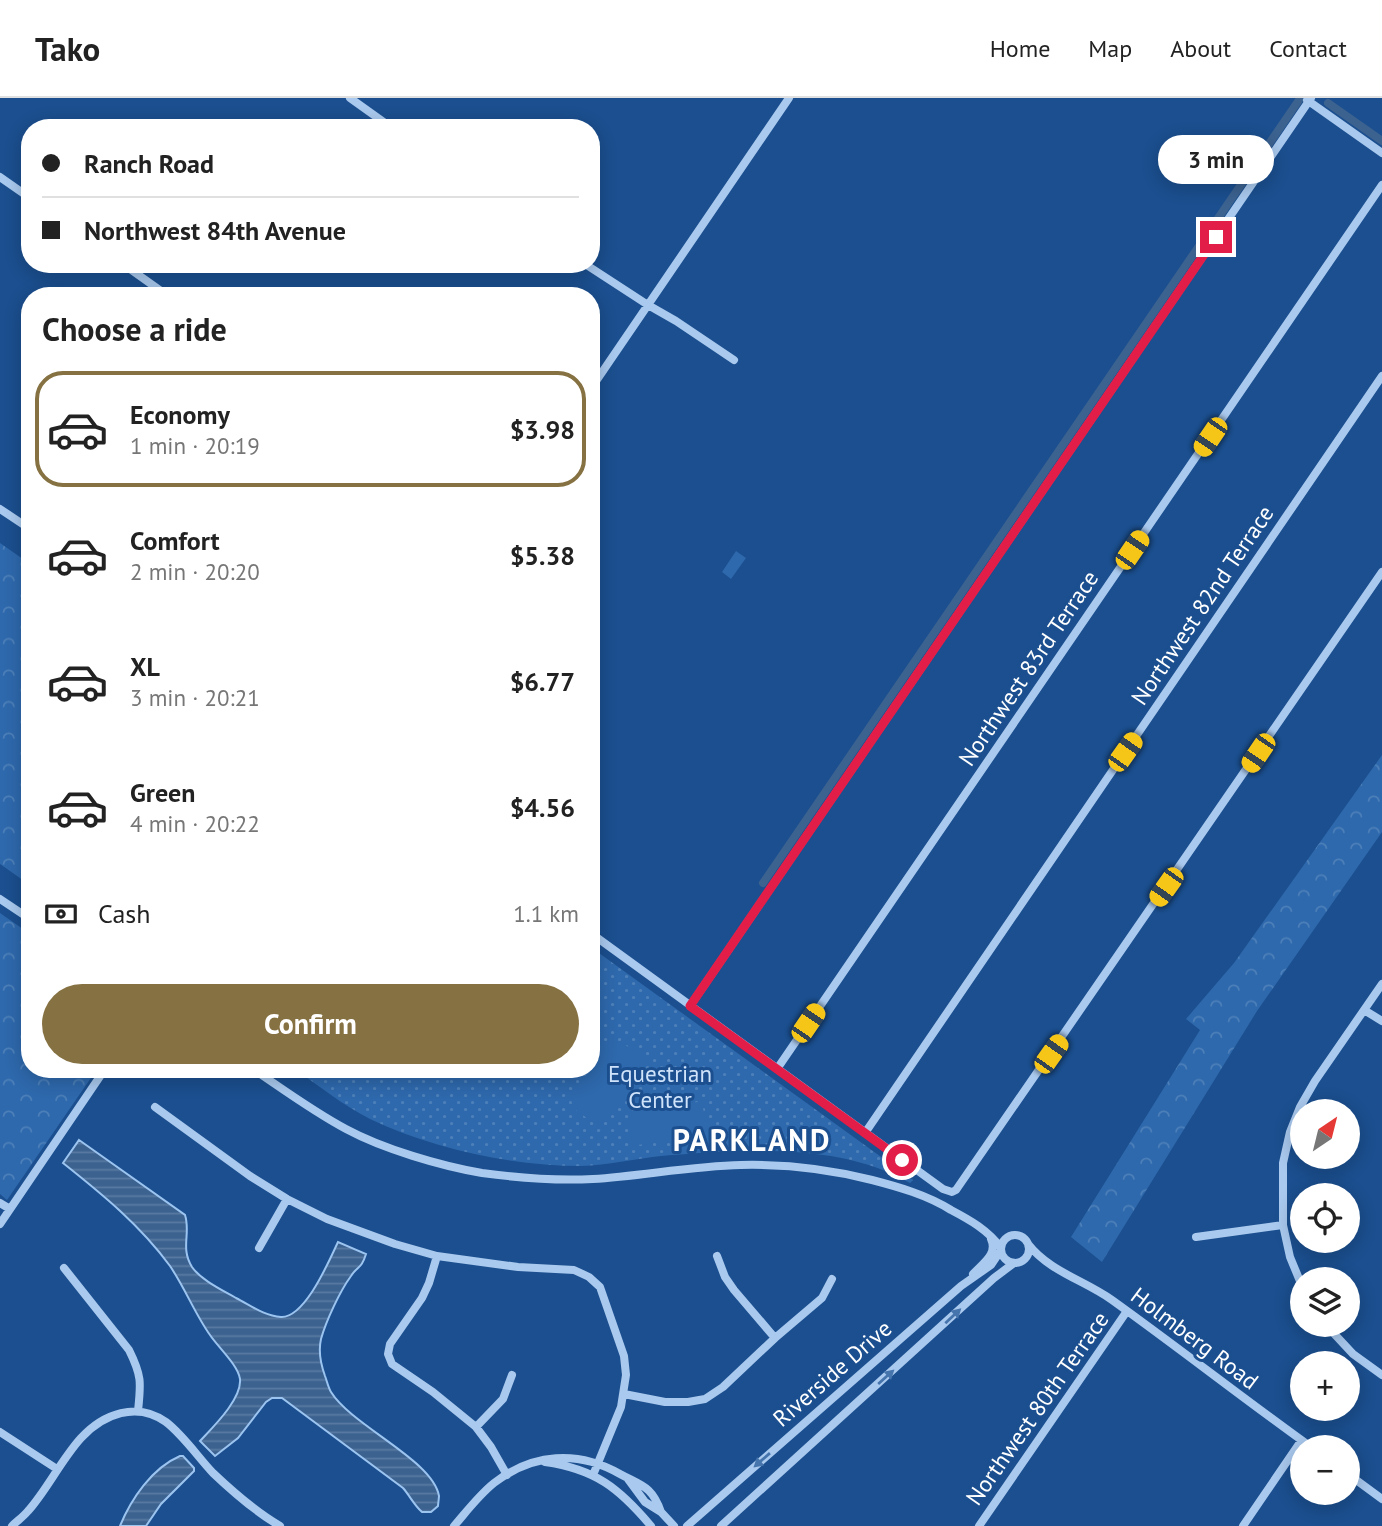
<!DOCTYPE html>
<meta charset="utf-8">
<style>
body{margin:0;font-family:"PT Sans",sans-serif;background:#f2f2f2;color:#222;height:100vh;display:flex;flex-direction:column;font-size:26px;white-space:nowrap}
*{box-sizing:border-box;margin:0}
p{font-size:23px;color:#767676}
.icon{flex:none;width:38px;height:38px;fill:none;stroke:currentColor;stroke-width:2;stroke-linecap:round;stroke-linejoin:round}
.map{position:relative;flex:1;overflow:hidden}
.panel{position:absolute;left:21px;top:189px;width:579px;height:791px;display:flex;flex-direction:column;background:#fff;border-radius:28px;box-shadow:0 4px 18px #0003}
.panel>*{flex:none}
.top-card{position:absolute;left:21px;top:21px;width:579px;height:154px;border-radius:28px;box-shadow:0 4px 18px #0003;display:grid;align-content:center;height:154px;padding:0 21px;background:#fff}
.needle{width:46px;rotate:35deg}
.controls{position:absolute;left:1290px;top:1001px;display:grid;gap:14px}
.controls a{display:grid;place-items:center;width:70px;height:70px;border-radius:50%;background:#fff;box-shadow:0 4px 18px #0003;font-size:35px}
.end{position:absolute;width:32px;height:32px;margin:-16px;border:9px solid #e11d48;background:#fff;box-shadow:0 0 0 4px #fff}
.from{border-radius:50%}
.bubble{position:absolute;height:49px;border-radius:24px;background:#fff;box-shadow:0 4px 18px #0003;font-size:23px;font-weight:600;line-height:49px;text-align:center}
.car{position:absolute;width:21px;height:42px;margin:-21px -10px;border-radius:9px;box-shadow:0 0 5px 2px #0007;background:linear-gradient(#f5c518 24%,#345 0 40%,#f5c518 0 76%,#345 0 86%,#f5c518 0)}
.top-card b{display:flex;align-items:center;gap:24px;height:66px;font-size:26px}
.top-card b+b{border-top:2px solid #e0e0e0}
.top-card i{width:18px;height:18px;background:#222}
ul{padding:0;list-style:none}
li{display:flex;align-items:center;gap:21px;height:116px;margin:0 14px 10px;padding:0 7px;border:4px solid transparent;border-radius:28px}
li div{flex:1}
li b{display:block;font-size:26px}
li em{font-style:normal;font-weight:600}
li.on{border-color:#857141}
li>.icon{width:63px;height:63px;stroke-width:1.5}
h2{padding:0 21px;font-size:32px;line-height:84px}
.pay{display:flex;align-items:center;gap:18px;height:77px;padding:0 21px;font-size:26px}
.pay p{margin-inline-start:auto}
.action{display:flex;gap:14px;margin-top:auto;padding:14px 21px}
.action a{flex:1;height:80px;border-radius:42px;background:#857141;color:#fff;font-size:28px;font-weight:600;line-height:80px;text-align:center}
header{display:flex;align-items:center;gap:42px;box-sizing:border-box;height:98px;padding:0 35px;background:#fff;border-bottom:2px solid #e0e0e0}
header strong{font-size:33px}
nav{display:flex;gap:38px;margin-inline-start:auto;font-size:24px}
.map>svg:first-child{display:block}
.grass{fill:url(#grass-dots)}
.forest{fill:url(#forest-crowns)}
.pitch{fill:#2e69ad}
.water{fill:url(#water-rules);stroke:#9cc4f0;stroke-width:2}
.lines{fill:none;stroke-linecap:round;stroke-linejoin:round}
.canal{stroke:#3c6290;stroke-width:8}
.minor{stroke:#a9c9ee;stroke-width:8}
.oneway{fill:#4674ac}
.route{stroke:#e11d48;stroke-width:9}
.labels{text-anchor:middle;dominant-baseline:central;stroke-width:6;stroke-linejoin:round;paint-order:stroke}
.street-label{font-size:23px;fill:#fff;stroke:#1b4f8f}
.park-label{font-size:23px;fill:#cfe3fa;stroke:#1b4f8f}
.district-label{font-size:30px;font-weight:bold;letter-spacing:2px;fill:#fff;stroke:#1b4f8f}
</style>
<header>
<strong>Tako</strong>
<nav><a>Home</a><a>Map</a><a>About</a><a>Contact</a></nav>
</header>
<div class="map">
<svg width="1382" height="1428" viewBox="0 0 1382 1428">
<defs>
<pattern id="grass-dots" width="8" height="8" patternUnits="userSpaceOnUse" patternTransform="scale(1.75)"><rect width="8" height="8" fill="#2e69ad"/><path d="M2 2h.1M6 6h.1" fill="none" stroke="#4d80b9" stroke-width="1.8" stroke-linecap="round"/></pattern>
<pattern id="forest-crowns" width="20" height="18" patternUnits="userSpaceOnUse" patternTransform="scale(1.75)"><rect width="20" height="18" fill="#2e69ad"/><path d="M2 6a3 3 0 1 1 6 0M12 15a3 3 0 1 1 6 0" fill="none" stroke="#4d80b9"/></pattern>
<pattern id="water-rules" width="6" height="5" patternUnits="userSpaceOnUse" patternTransform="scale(1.75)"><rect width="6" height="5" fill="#3c6290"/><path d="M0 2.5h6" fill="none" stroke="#597aa1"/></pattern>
</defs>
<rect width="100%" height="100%" fill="#1b4f8f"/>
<path class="grass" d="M592,850L913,1082L910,1085C841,1044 738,1051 661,1058C634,1061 608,1067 581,1068C512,1068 433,1051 370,1021C344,1008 319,988 295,971H592Z"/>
<path class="forest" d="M0,445L30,466V787L0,766Z
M1382,657V734L1257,913L1102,1164L1071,1139L1200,932L1186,921L1234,865Z
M0,815L30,836V971H97L7,1102L0,1096Z"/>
<path class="pitch" d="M736,453L746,460L731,481L722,474Z
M621,944L643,959L644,970L605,1023L594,1025L573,1010L571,1000L611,945Z
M698,1004L703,1009L706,1034L701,1039L637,1047L632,1042L629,1017L634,1012Z"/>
<path class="water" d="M79,1042L185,1117C191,1135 180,1150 192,1169C201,1182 222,1192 236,1200C250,1207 264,1218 281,1219C305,1220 329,1163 338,1144L366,1156C361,1172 358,1167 351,1178C340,1193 326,1223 321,1241C318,1254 321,1267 325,1278C327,1283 328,1289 331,1294C352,1328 433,1362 439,1398C439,1399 438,1407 438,1408L431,1414H422C414,1407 410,1398 403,1390L282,1300H272L266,1304L238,1340L215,1358L200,1343C213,1329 242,1301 240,1281C238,1267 218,1249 210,1237C195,1216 185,1190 170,1168C140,1127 102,1096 63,1065Z
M180,1358H183L194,1370V1373L161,1406L146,1428H120C131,1401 152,1370 180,1358Z"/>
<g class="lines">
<path class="canal" d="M1328,5L1382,43
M763,785L1299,2"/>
<path class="minor" d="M350,0L392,30
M1307,2L1382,55
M0,79L30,100
M123,166L168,198
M585,166L648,207L676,223L734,262
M592,289L789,0
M0,411L30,431
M0,801L30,821
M592,836L943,1091L952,1094L956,1092L1382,474
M690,908L1311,0
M1364,912L1382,923
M253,971C284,992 314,1014 346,1031C383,1051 441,1068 482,1075C519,1080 556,1083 593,1081C642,1078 691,1068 741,1067C785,1066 829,1071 872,1082C899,1089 927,1097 951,1112C970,1122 988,1132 1001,1150
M777,971L1382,87
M155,1009L250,1078L287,1101L327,1121L395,1146L437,1158L518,1169L574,1172L589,1179L600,1189L624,1258L626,1277L621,1309L593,1377
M865,1035L1382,278
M0,1105L10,1111
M0,1126L105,971
M1001 1151a14 14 0 1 1 28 0a14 14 0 1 1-28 0Z
M1196,1139L1283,1127
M1028,1146C1050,1174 1084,1182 1112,1202C1179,1250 1244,1301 1311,1349
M259,1150L287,1101
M437,1158L429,1185L422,1200L390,1246L388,1256L392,1266L433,1294L476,1329L491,1349L507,1377
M717,1158L725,1179L734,1192L775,1240
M64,1170L129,1252C142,1278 141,1285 138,1313
M973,1176C983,1165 998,1156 991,1141
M1302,1188L1290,1159L1283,1127V1065L1290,1034L1300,1009L1315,983L1382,886
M1326,1227L1353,1256L1382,1277
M624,1296L665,1304H688L705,1301L723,1289L775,1240L822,1200L832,1181
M476,1329L503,1301L512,1277
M0,1334L57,1371
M545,1364C595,1371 619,1390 651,1428
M1348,1376L1382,1401
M628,1381L645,1404L661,1414L674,1428
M12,1428C17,1423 23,1419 28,1413C47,1392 61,1362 81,1340C103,1316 137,1303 166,1324C183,1337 198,1359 213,1375C233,1394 256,1414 280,1428
M454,1428C467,1413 479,1397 494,1385C533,1355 578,1352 620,1376C642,1388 652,1388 661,1414
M687,1428L961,1188L991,1167L1001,1152
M721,1428L994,1180L1014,1165
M979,1428L1127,1213
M1243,1428L1301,1343"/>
</g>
<defs><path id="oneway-solid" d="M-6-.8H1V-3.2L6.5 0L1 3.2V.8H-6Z" transform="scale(1.75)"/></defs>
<g class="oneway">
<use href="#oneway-solid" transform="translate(953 1218) rotate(-43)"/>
<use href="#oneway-solid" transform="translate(886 1279) rotate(-42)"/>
<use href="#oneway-solid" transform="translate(762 1362) rotate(139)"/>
</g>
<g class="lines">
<path class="route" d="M902,1062L690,908L1216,139"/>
</g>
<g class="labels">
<g class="street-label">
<text transform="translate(1202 507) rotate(-56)">Northwest 82nd Terrace</text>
<text transform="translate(1028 570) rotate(-56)">Northwest 83rd Terrace</text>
<text transform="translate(1195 1240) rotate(37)">Holmberg Road</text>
<text transform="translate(832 1275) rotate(-41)">Riverside Drive</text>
<text transform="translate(1037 1310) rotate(-55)">Northwest 80th Terrace</text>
</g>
<g class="park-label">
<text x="660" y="975">Equestrian<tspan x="660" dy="26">Center</tspan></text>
</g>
<g class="district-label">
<text x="752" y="1041">PARKLAND</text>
</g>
</g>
</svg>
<div class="controls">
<a><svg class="needle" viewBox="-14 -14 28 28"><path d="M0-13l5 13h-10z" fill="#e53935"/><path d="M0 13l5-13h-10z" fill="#767676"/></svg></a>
<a><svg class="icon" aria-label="locate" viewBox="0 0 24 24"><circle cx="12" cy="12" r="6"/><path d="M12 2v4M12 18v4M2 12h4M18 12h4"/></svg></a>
<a><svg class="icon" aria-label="layers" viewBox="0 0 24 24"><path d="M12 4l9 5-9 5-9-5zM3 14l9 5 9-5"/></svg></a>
<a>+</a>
<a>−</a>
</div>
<i class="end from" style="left:902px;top:1062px"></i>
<i class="end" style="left:1216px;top:139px"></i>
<div class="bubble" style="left:1158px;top:37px;width:116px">3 min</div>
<i class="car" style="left:1210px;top:339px;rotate:214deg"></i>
<i class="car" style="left:1132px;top:452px;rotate:34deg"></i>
<i class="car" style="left:1125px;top:654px;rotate:35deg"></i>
<i class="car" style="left:1258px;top:655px;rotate:214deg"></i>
<i class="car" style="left:1166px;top:789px;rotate:215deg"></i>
<i class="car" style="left:808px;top:925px;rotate:34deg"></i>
<i class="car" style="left:1051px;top:956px;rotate:35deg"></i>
<div class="top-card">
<b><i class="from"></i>Ranch Road</b>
<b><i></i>Northwest 84th Avenue</b>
</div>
<section class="panel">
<h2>Choose a ride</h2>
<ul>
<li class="on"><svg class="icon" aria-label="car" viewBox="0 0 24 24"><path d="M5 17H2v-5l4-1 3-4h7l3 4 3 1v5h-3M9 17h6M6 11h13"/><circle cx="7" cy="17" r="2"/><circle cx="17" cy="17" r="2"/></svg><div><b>Economy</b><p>1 min · 20:19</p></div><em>$3.98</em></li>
<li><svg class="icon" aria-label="car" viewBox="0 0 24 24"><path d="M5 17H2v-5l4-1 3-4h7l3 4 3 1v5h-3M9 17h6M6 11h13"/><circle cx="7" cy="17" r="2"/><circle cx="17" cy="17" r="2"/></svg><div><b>Comfort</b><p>2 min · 20:20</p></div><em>$5.38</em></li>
<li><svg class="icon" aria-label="car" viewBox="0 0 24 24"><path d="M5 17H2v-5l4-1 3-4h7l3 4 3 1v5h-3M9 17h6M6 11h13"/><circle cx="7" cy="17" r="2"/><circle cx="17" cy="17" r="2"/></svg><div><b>XL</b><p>3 min · 20:21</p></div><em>$6.77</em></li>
<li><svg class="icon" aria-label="car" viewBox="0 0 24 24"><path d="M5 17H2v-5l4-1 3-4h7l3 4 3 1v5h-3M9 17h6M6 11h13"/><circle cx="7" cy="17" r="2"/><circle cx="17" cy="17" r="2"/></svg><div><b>Green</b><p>4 min · 20:22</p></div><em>$4.56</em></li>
</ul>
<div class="pay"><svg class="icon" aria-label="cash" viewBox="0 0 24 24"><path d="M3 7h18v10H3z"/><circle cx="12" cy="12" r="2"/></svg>Cash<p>1.1 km</p></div>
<div class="action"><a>Confirm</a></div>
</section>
</div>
